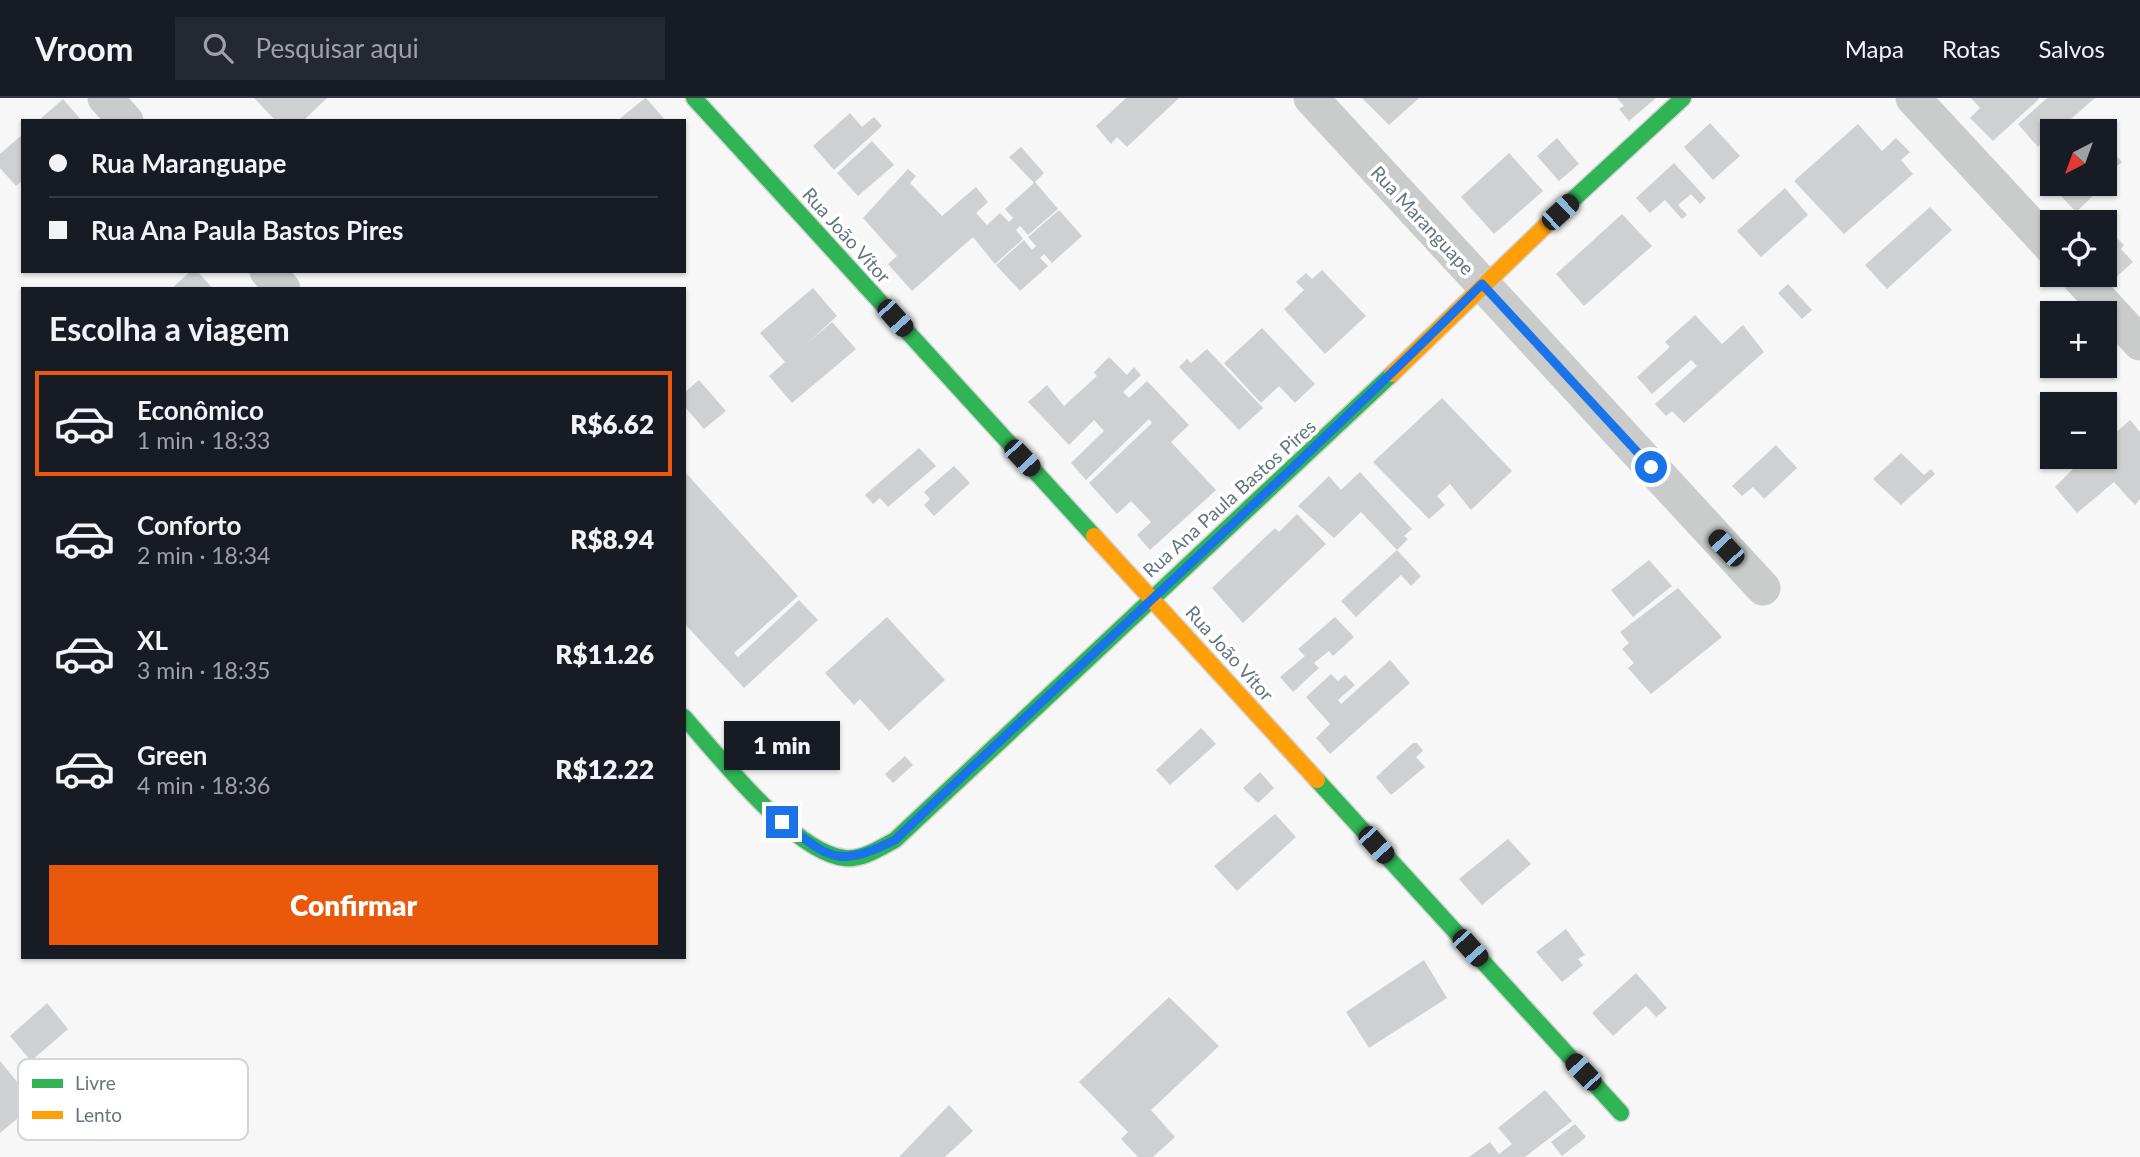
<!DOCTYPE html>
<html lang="pt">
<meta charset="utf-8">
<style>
body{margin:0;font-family:Lato,sans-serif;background:#242831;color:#f1f3f6;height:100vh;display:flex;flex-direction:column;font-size:26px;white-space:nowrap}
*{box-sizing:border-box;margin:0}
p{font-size:23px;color:#9ea1a6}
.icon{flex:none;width:38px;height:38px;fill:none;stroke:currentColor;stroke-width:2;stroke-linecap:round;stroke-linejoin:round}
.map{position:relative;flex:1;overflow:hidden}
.side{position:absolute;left:21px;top:189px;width:665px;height:672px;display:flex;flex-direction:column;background:#171b24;border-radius:0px;box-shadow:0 2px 5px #0004}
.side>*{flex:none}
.banner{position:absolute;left:21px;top:21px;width:665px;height:154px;border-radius:0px;box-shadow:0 2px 5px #0004;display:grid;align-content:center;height:154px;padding:0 28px;background:#171b24}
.needle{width:46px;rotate:221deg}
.controls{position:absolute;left:2040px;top:21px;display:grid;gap:14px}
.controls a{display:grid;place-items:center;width:77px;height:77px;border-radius:0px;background:#171b24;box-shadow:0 2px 5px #0004;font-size:35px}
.end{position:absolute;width:32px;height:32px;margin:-16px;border:9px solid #1a73e8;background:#fff;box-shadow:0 0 0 4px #fff}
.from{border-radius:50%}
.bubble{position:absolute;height:49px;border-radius:0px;background:#171b24;box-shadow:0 2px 5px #0004;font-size:23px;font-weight:800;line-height:49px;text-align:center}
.car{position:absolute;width:21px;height:42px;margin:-21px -10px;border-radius:9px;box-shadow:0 0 5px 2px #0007;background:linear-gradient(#222 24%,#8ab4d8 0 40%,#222 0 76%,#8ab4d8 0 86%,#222 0)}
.banner b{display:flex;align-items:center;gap:24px;height:66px;font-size:26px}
.banner b+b{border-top:2px solid #363941}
.banner i{width:18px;height:18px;background:#f1f3f6}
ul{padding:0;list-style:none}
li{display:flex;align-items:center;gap:21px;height:105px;margin:0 14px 10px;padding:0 14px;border:4px solid transparent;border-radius:0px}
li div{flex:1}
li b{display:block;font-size:26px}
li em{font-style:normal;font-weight:800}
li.active{border-color:#ea580c}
li>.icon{width:63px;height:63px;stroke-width:1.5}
h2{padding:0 28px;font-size:32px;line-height:84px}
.cta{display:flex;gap:14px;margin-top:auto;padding:14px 28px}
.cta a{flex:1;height:80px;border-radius:0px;background:#ea580c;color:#fff;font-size:28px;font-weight:800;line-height:80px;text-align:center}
header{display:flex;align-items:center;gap:42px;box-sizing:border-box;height:98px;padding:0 35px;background:#171b24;border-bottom:2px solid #363941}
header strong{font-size:33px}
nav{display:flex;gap:38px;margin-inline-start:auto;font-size:24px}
.search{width:490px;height:63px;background:#242831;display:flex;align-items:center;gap:18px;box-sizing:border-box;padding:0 24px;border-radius:0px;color:#9ea1a6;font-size:26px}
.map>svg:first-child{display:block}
.building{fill:#ced0d1}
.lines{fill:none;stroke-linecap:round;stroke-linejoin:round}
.fast-casing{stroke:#d3d4d5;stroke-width:19}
.slow-casing{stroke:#d3d4d5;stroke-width:19}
.street{stroke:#cacccc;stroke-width:35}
.fast{stroke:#30b455;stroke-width:16}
.slow{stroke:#ff9f0a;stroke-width:16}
.route{stroke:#1a73e8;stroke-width:9}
.labels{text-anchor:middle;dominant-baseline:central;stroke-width:7;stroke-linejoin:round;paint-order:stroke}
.street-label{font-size:19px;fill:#647580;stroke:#fff}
.key{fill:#fff;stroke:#d0d6d9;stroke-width:2}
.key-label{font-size:19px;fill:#647580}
</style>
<header>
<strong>Vroom</strong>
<div class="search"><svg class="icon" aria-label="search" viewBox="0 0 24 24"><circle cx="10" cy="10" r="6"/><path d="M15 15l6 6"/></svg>Pesquisar aqui</div>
<nav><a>Mapa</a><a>Rotas</a><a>Salvos</a></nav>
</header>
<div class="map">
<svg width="2140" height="1059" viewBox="0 0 2140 1059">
<rect width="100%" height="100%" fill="#f7f7f7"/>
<path class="building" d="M254,0H327L303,23H276Z
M646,0L666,23H617L645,0Z
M1126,0H1179L1127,49L1117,39L1111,46L1096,28Z
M1362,0H1419L1389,27Z
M1617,0H1656L1629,23L1619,11L1624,8Z
M1971,0H2038L2039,1L1993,43L1970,20L1980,10Z
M2047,0H2095L2057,33H2053L2038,49L2018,26Z
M63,1L82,23H38Z
M850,15L862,29L874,19L882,28L834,72L813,48Z
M1710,25L1740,58L1713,82L1684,49Z
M1858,26L1882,53L1896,40L1910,54L1901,62L1913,76L1844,136L1794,83Z
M23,36V82L16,88L0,70V56Z
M1557,40L1579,66L1559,83L1537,58Z
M872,43L894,67L858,98L837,75Z
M1021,49L1044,75L1035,84L1058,111L1028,137L1020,128L1016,132L1023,141L995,166L973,139L912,193L888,166L897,158L863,120L908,71L916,78L910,85L942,118L976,89L988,104L976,115L987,127L1000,115L1009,124L1013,120L1005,111L1034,85L1009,59Z
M2108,49L2122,64L2114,71L2117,75L2076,114L2048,84L2053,80V86H2105V52Z
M1509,55L1543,93L1494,136L1461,99Z
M1674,65L1706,100L1700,106L1691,96L1678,107L1687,117L1682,121L1665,102L1650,115L1636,100Z
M1785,90L1808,117L1761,159L1737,133Z
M1930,109L1952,132L1887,191L1865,167Z
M1059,112L1082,138L1052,165L1044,156L1040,160L1048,168L1020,193L996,167L1024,142L1032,152L1036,148L1028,139Z
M1622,116L1652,148L1584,208L1556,176Z
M2112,135L2124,147L2121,151L2133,164L2114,181L2105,171V141Z
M1322,172L1366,218L1325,256L1284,211L1304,192L1296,184L1306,175L1312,181Z
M191,173H197L213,191H171Z
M1788,186L1812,212L1802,221L1778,195Z
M813,190L837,218L803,249L832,224L856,251L792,305L769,278L785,264L760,235Z
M1695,217L1722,246L1743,227L1764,254L1684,325L1672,313L1666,318L1655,306L1697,268L1691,262L1652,296L1637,279L1670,249L1665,244Z
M1262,230L1315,286L1295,305L1279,288L1261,305L1224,265Z
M1207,251L1263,310L1239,332L1179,269L1187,261L1191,265Z
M1109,259L1127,277L1134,269L1141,277L1123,294L1129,300L1147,283L1189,327L1171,344L1216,392L1150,452L1137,437L1151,424L1131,403L1117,416L1089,385L1152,325L1149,321L1086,382L1071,365L1104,333L1094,322L1069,347L1028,304L1047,287L1064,308L1097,278L1094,274Z
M699,282L726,313L704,331L684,308V295Z
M1442,300L1512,373L1471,412L1450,386L1437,398L1445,407L1429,421L1373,364Z
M2130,322L2140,334V401L2135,407L2114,384L2077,415L2055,389L2085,359H2105V344Z
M1776,347L1797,370L1764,401L1753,389L1742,398L1732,388Z
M919,350L936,368L888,409L880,400L873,406L865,397Z
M1901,355L1924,377L1931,371L1935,376L1901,407L1873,381Z
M954,368L970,385L934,418L924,407L930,401L924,394Z
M684,373L798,498L734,555L738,559L799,502L818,522L744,590L684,525Z
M1360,374L1412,431L1404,438L1408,441L1397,452L1421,478L1411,488L1401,477L1356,519L1341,503L1397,452L1361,414L1334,440L1298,408L1329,378L1341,392Z
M1297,416L1326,446L1243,525L1212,490L1275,430L1279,434Z
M1649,462L1672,488L1633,519L1611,492Z
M1678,490L1722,539L1651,596L1628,570L1634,565L1622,551L1629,545L1620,534Z
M887,519L945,582L889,633L860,601L854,607L825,575Z
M1335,519L1354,539L1333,558L1329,553L1314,565L1319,570L1293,594L1280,579L1305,558L1298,551Z
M1390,562L1410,585L1330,656L1316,640L1330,626L1306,599L1331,576L1338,583L1345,577L1355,587L1338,602L1341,606Z
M1201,630L1216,646L1170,687L1156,672Z
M1413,645H1417L1423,653L1416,659L1425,669L1391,697L1376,679Z
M905,658L913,667L893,685L885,676Z
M1260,674L1274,690L1258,705L1243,690Z
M1275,716L1296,739L1237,793L1214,768Z
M1508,741L1531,766L1482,807L1459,781Z
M1566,831L1585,857L1578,861L1583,867L1562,884L1536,854Z
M1424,862L1447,900L1369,950L1346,914Z
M1636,875L1667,910L1656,919L1646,908L1613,938L1592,915Z
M1169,899L1219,948L1151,1012L1175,1039L1153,1059H1138L1121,1041L1128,1034L1079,984Z
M47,905L68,931L31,963L10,938Z
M0,963L35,1006L0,1035Z
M1545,992L1572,1023L1525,1059H1469L1490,1044L1499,1056L1512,1046L1498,1030Z
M949,1007L973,1033L945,1059H899Z
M1575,1026L1586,1039L1562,1058L1551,1044Z"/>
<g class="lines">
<g class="fast-casing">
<path id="fast" d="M694,0L1094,438
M1567,107L1683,0
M684,619C717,656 794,755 845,760C862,762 880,750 895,742L1392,276
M1317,682L1621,1015"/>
</g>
<g class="slow-casing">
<path id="slow" d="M1392,276L1567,107
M1094,438L1317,682"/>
</g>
<path class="street" d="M105,0L126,23
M1311,0L1763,490
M1913,0L2053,151
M267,173L283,191
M2077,177L2140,245"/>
<use href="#fast" class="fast"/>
<use href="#slow" class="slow"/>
</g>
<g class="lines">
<path class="route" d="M782,724C830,760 837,771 895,742C1090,556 1291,377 1482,186L1651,369"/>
</g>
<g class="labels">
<g class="street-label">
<text transform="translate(1423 122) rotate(47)">Rua Maranguape</text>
<text transform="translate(847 137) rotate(48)">Rua João Vítor</text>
<text transform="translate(1229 400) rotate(-42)">Rua Ana Paula Bastos Pires</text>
<text transform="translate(1230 555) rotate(48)">Rua João Vítor</text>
</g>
</g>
<rect x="18" y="961" width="230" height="81" rx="10" class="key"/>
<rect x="32" y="981" width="31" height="9" fill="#30b455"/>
<rect x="32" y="1013" width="31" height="8" fill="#ff9f0a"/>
<g class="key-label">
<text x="75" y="992">Livre</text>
<text x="75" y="1024">Lento</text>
</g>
</svg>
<div class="controls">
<a><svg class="needle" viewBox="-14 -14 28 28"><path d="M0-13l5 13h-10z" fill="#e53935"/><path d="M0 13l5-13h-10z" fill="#9ea1a6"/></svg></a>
<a><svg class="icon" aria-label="locate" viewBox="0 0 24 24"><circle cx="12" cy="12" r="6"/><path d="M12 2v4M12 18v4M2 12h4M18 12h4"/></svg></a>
<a>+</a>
<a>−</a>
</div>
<i class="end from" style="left:1651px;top:369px"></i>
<i class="end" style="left:782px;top:724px"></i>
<div class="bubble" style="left:724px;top:623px;width:116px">1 min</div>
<i class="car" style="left:1560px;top:114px;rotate:47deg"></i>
<i class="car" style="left:895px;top:220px;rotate:138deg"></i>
<i class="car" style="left:1022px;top:360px;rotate:137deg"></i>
<i class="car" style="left:1726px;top:450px;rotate:317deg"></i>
<i class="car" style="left:1376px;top:747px;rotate:138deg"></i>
<i class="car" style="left:1470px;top:850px;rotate:138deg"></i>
<i class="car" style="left:1583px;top:974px;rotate:317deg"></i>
<div class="banner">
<b><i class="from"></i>Rua Maranguape</b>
<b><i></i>Rua Ana Paula Bastos Pires</b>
</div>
<section class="side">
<h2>Escolha a viagem</h2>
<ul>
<li class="active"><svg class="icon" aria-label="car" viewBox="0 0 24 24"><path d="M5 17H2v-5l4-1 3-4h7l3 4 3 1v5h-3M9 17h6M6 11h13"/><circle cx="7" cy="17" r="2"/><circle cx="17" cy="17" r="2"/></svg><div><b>Econômico</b><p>1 min · 18:33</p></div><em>R$6.62</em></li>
<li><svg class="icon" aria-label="car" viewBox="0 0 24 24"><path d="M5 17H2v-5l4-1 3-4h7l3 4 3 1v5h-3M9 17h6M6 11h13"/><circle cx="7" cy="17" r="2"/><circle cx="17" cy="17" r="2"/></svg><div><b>Conforto</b><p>2 min · 18:34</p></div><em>R$8.94</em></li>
<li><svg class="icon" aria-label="car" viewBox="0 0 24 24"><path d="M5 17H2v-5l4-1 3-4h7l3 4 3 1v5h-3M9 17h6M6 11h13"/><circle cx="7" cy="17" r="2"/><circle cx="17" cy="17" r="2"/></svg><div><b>XL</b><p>3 min · 18:35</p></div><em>R$11.26</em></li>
<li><svg class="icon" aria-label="car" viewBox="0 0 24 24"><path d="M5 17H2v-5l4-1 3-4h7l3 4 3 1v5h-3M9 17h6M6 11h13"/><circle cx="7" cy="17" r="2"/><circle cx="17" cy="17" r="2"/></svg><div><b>Green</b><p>4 min · 18:36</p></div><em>R$12.22</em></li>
</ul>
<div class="cta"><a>Confirmar</a></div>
</section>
</div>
